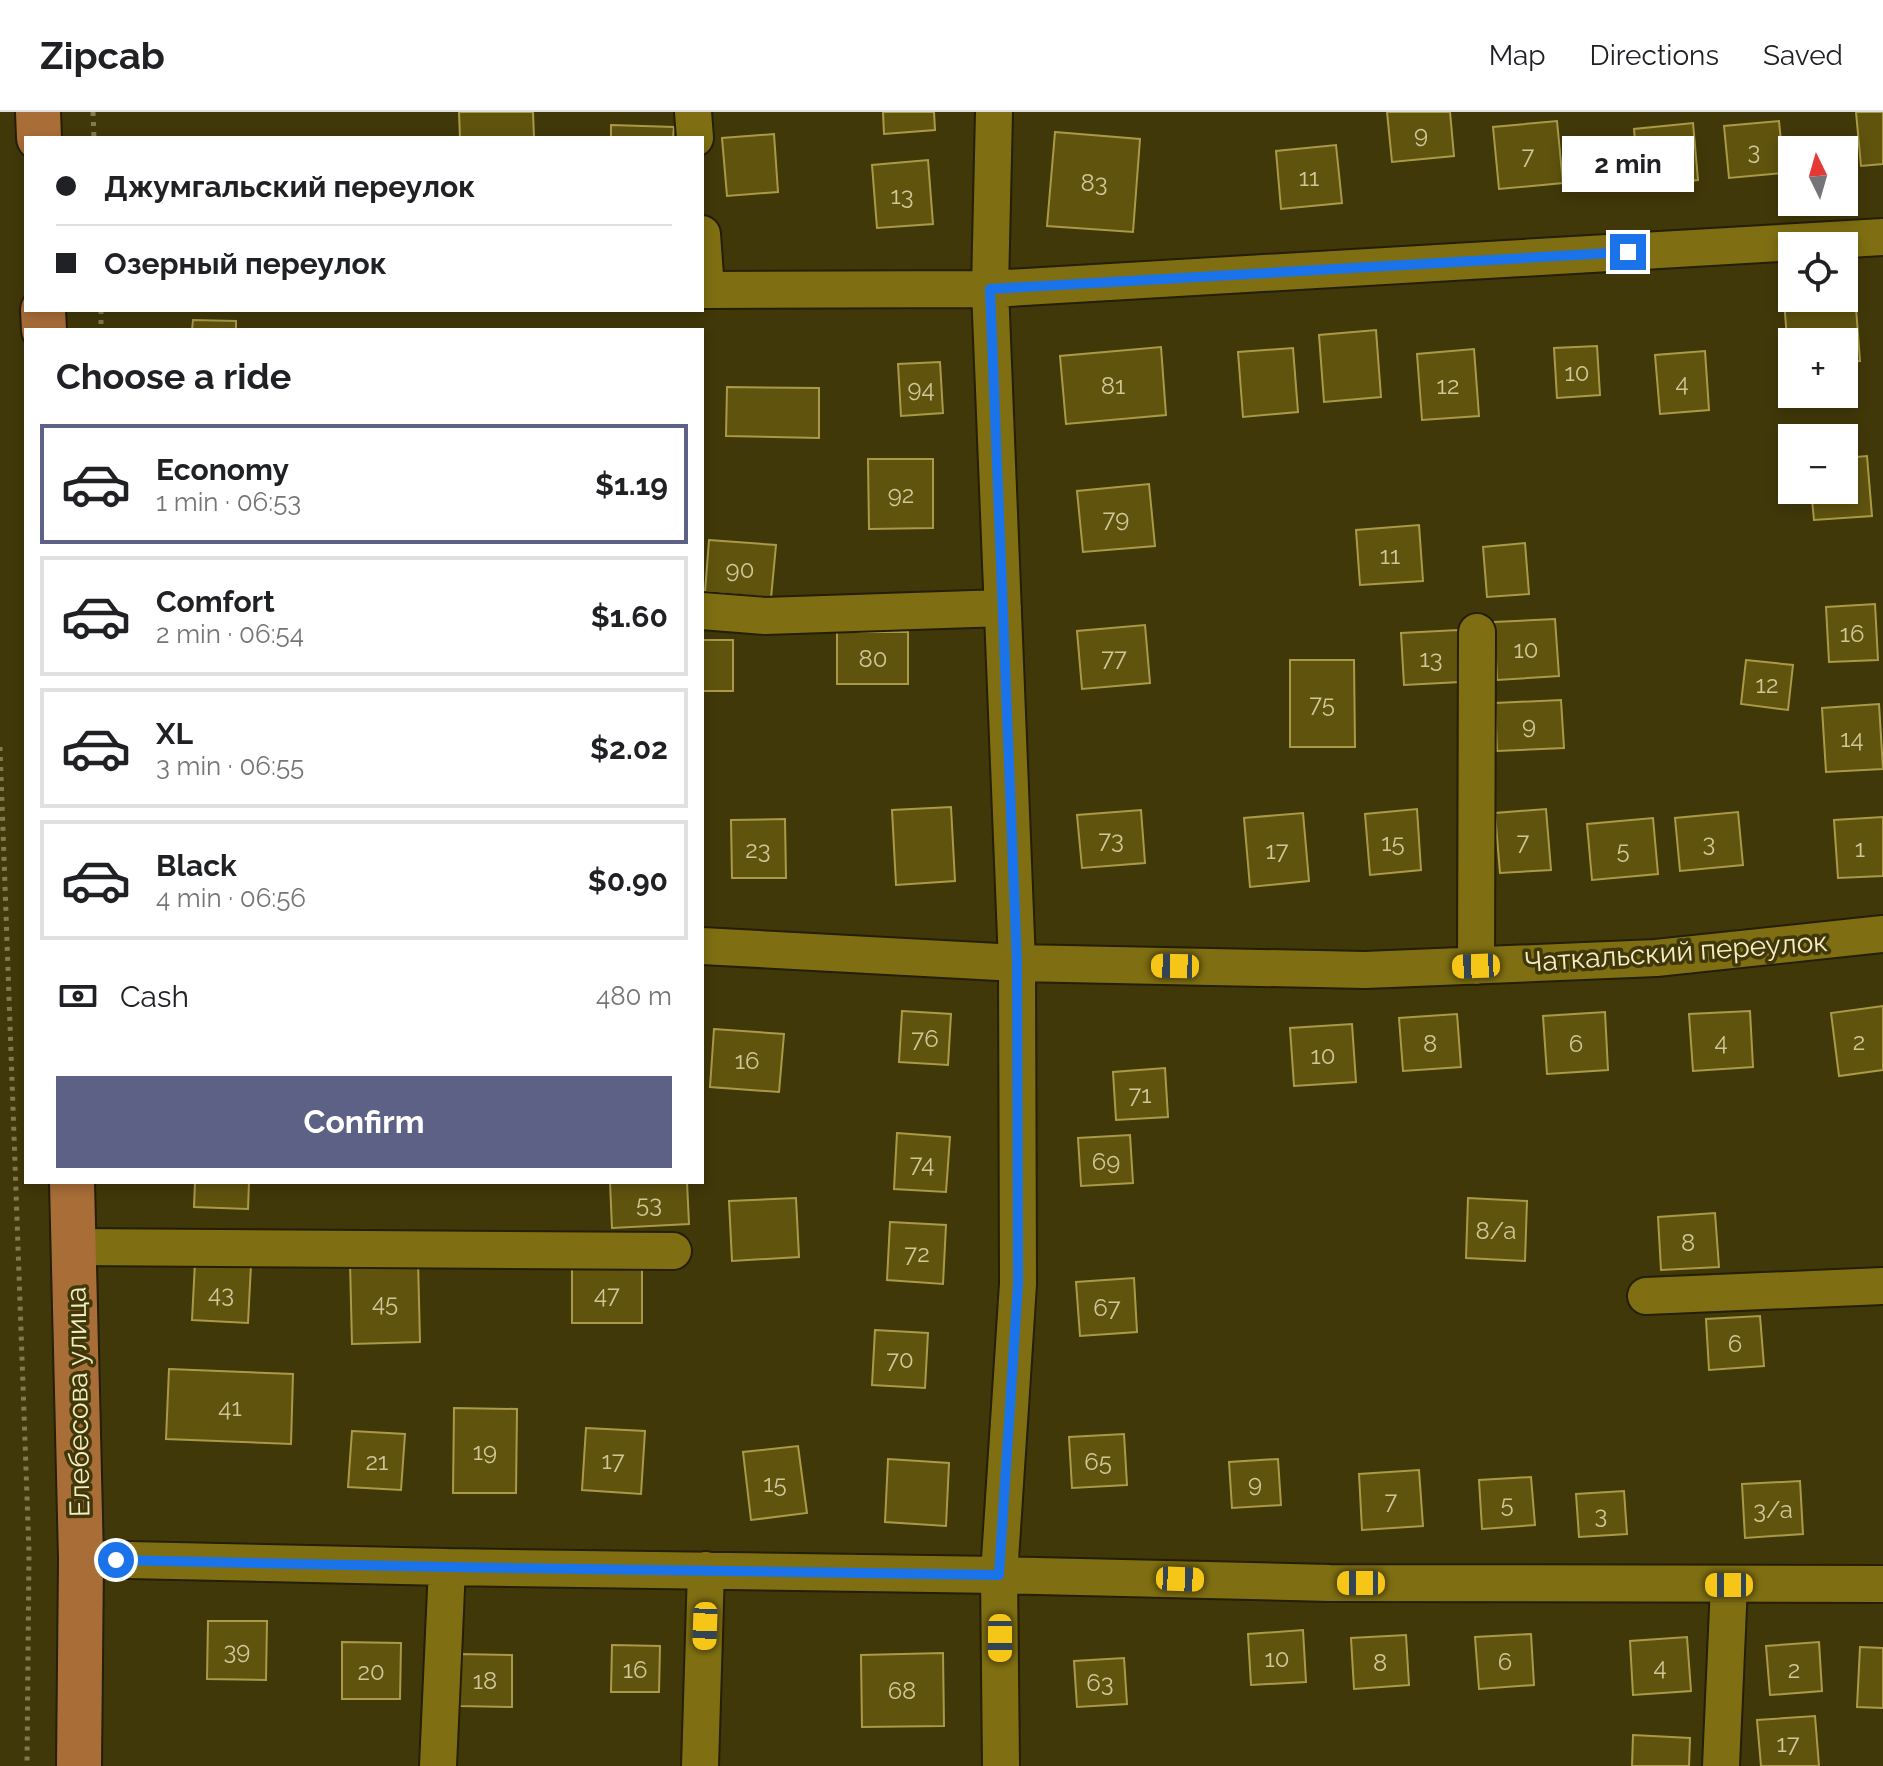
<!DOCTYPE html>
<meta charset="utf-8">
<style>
body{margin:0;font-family:Raleway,sans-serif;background:#f6f6f6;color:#202124;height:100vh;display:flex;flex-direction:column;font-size:30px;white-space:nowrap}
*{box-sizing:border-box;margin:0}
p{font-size:26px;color:#757577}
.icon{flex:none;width:44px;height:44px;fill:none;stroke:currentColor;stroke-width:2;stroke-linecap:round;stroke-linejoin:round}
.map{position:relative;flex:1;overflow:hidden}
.sheet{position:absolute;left:24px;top:216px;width:680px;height:856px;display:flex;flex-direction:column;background:#fff;border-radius:0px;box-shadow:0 4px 12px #0003}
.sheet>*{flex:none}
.hud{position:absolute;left:24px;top:24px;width:680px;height:176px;border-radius:0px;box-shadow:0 4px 12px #0003;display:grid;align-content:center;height:176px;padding:0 32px;background:#fff}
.needle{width:52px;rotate:355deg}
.controls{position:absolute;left:1778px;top:24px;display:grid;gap:16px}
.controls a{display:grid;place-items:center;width:80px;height:80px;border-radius:0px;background:#fff;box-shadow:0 4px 12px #0003;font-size:40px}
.end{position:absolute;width:36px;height:36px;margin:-18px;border:10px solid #1a73e8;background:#fff;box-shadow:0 0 0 4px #fff}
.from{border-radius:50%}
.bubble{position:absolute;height:56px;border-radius:0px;background:#fff;box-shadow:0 4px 12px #0003;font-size:26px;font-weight:700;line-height:56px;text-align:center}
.car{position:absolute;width:24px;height:48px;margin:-24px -12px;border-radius:10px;box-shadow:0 0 6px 2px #0007;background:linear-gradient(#f5c518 24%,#345 0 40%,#f5c518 0 76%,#345 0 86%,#f5c518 0)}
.hud b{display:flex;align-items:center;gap:28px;height:76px;font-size:30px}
.hud b+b{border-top:2px solid #e0e0e0}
.hud i{width:20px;height:20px;background:#202124}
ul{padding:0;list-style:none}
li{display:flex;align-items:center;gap:24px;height:120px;margin:0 16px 12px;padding:0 16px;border:4px solid #e0e0e0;border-radius:0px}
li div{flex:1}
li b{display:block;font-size:30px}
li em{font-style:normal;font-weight:700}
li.current{border-color:#5d6185}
li>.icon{width:72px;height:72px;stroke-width:1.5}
h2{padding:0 32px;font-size:36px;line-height:96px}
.pay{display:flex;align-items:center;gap:20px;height:88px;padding:0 32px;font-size:30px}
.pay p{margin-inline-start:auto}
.primary-button{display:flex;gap:16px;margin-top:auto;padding:16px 32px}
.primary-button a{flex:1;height:92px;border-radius:0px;background:#5d6185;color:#fff;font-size:32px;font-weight:700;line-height:92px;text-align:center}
header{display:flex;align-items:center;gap:48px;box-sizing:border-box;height:112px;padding:0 40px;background:#fff;border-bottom:2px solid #e0e0e0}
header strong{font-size:38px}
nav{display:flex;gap:44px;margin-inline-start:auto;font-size:28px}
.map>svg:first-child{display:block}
.building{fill:#5f530e;stroke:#aa9a46;stroke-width:2}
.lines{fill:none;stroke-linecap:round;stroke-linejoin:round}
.minor-casing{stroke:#241f05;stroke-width:40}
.primary-casing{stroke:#241f05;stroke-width:48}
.path{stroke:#827a4d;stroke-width:5;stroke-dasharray:4 6;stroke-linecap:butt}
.minor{stroke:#7f6f12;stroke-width:36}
.primary{stroke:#a96e38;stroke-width:44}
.route{stroke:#1a73e8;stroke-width:10}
.labels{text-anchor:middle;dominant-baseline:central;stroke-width:7;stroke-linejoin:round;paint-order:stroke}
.number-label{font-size:24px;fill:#d0c697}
.street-label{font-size:28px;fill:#f5edc5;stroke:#413809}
</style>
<header>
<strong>Zipcab</strong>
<nav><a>Map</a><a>Directions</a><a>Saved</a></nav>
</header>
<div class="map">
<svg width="1883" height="1654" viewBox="0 0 1883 1654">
<rect width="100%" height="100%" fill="#413809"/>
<path class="building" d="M459,0H533L534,26H460Z
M883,0H934L935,18L884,22Z
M1387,0H1450L1454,44L1392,50Z
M1856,0H1883V52L1861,54Z
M1557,9L1563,71L1499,77L1493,15Z
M1779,9L1784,61L1729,66L1724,14Z
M1693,11L1698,68L1639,74L1634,17Z
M611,13L674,15L673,26H611Z
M1055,20L1140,27L1133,120L1047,114Z
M774,22L778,80L727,84L722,26Z
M1336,33L1342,91L1281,97L1276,39Z
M928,48L933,112L877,116L872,53Z
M1844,169H1854L1860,249L1844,250V230H1792V254H1789L1783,174H1792V186H1844Z
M193,208L236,209V218H192Z
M1376,218L1381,285L1324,290L1319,223Z
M1597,234L1600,283L1557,286L1554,236Z
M1161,235L1166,303L1066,312L1060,244Z
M1293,236L1298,300L1243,305L1238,240Z
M1474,237L1479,304L1422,308L1417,242Z
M1705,239L1709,298L1660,302L1655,243Z
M940,250L943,301L901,304L898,252Z
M727,275L819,276V326L726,324Z
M1867,344L1872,404L1814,408L1811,378H1844V346Z
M868,347H933V416L869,417Z
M1149,372L1155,434L1083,440L1077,379Z
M1419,413L1423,469L1360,473L1356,418Z
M709,428L776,433L771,486L705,480Z
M1525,431L1529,482L1487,485L1483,435Z
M1875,492L1878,548L1829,550L1826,495Z
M1555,507L1559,564L1497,568L1494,510Z
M1145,513L1150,571L1082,577L1077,519Z
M1458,518L1460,570L1404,573L1401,521Z
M837,520H908V572H837Z
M702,528H733V579H702Z
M1290,548H1354L1355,635H1290Z
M1746,548L1793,553L1788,598L1741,592Z
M1561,588L1564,636L1497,639L1495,591Z
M1879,592L1883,657L1826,660L1822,596Z
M951,695L955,769L896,773L892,698Z
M1417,697L1421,758L1370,763L1365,702Z
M1546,697L1551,758L1500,761L1495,701Z
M1141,698L1145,751L1082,756L1077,703Z
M1738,700L1743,753L1680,759L1675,706Z
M1303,701L1309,769L1250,775L1244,706Z
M1883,705V764L1838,766L1834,708Z
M1653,706L1658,762L1592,768L1587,712Z
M785,707L786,766H732L731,708Z
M1883,894V958L1839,964L1831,901Z
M902,899L951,902L948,953L899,950Z
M1750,899L1753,955L1693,959L1689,902Z
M1605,900L1608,958L1547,962L1543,904Z
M1457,902L1461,955L1403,959L1399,906Z
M1352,912L1356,970L1294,974L1290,916Z
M714,917L784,922L779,980L710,975Z
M1165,956L1168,1005L1116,1008L1113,960Z
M897,1021L950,1025L946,1080L894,1077Z
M1130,1023L1133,1071L1081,1074L1078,1026Z
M195,1070H249L248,1097L194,1095Z
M610,1070H687L689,1112L612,1116Z
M796,1086L799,1145L732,1149L729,1089Z
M1468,1086L1527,1089L1525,1149L1466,1146Z
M1715,1101L1719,1155L1661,1158L1658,1105Z
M890,1110L946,1113L943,1172L887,1168Z
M418,1148L420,1230L352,1232L350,1150Z
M195,1150L251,1153L248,1211L192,1208Z
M572,1153H642V1211H572Z
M1134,1166L1137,1220L1080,1224L1076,1170Z
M1760,1204L1764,1254L1709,1258L1706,1207Z
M875,1218L928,1221L925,1276L872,1273Z
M169,1257L293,1262L291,1332L166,1327Z
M454,1296L517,1297L516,1381H453Z
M586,1316L645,1319L641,1382L582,1378Z
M352,1319L405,1322L401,1378L348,1375Z
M1124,1322L1127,1373L1072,1376L1069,1325Z
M798,1334L807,1401L751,1408L743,1340Z
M888,1347L949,1351L946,1414L885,1410Z
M1278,1347L1281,1393L1232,1396L1229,1350Z
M1419,1358L1423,1414L1362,1418L1359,1362Z
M1531,1365L1535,1413L1482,1417L1479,1368Z
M1800,1369L1803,1422L1745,1426L1742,1372Z
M1624,1379L1627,1422L1579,1425L1576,1382Z
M208,1509H267L266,1568L207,1567Z
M1303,1518L1306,1570L1251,1573L1248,1522Z
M1531,1522L1534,1573L1479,1577L1475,1525Z
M1406,1523L1409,1573L1354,1577L1351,1526Z
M1687,1525L1691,1579L1633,1583L1630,1529Z
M342,1530L401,1531L400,1587H342Z
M1819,1530L1822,1579L1770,1583L1766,1534Z
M612,1533L660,1534L659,1580H611Z
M1860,1535L1883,1536V1596L1857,1595Z
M943,1541L944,1614L862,1615L861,1543Z
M459,1542L512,1543V1595L459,1594Z
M1124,1546L1127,1592L1077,1595L1074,1549Z
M1815,1604L1819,1654H1761L1757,1608Z
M1633,1623L1690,1626L1689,1654H1632Z"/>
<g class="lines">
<g class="minor-casing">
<path id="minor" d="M693,0L695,26
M994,0L990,177L1017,851L1018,1172L999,1463L1001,1654
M702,122L706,178
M702,178L990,177L1883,125
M702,499L765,504L1003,496
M702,834L1017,851L1365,858L1656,846L1883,822
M1476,854L1477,520
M74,1135L673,1139
M1646,1184L1883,1174
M81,1447L447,1455L999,1463L1330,1471L1883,1472
M438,1654L447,1455
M700,1654L706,1458
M1721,1654L1729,1473"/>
</g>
<g class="primary-casing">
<path id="primary" d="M38,0L39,26
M43,198L44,218
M72,1070L81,1447L79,1654"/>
</g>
<path class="path" d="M93,0L94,26
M101,198V218
M0,635L29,1440L27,1654"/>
<use href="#minor" class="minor"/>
<use href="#primary" class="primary"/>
</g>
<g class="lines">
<path class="route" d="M116,1448L447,1455L999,1463L1018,1172L1017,851L990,177L1628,140"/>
</g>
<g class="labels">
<g class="number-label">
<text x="1421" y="22">9</text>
<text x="1754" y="38">3</text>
<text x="1528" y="43">7</text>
<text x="1309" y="65">11</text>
<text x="1094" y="70">83</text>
<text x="902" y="83">13</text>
<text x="1577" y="260">10</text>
<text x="1682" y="270">4</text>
<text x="1113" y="273">81</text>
<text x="1448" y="273">12</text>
<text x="921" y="276">94</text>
<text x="901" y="382">92</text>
<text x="1116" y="406">79</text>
<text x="1390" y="443">11</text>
<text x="740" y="457">90</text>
<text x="1852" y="521">16</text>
<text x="1526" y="537">10</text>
<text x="1114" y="545">77</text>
<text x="873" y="546">80</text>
<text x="1431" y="546">13</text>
<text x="1767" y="572">12</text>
<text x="1322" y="591">75</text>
<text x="1529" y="613">9</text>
<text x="1852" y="626">14</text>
<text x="1111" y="727">73</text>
<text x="1523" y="729">7</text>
<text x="1393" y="730">15</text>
<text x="1709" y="730">3</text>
<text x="1860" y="736">1</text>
<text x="758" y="737">23</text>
<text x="1623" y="737">5</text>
<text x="1277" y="738">17</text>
<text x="925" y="926">76</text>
<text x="1721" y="929">4</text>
<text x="1859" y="929">2</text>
<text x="1430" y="931">8</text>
<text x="1576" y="931">6</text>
<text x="1323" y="943">10</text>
<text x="747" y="948">16</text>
<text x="1140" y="982">71</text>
<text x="1106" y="1049">69</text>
<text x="922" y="1051">74</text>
<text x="649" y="1091">53</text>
<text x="1496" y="1118">8/а</text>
<text x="1688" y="1130">8</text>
<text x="917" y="1141">72</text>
<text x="221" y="1181">43</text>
<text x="607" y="1182">47</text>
<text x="385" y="1190">45</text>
<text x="1107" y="1195">67</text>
<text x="1735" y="1231">6</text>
<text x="900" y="1247">70</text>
<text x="230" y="1295">41</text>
<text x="485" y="1339">19</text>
<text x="613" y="1348">17</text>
<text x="377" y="1349">21</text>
<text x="1098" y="1349">65</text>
<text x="775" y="1371">15</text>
<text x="1255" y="1371">9</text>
<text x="1391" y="1388">7</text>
<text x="1507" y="1391">5</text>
<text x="1773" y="1397">3/а</text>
<text x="1601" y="1402">3</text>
<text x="237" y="1538">39</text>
<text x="1277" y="1546">10</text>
<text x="1505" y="1549">6</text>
<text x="1380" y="1550">8</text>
<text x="1660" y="1554">4</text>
<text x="635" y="1557">16</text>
<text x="1794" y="1557">2</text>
<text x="371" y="1559">20</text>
<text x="485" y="1568">18</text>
<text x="1100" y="1570">63</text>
<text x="902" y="1578">68</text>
<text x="1788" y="1631">17</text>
</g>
<g class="street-label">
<text transform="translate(1676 840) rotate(-4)">Чаткальский переулок</text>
<text transform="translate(78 1290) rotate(-91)">Елебесова улица</text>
</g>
</g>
</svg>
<div class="controls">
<a><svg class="needle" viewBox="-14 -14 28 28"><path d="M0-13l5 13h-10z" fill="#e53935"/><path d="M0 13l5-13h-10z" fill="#757577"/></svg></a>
<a><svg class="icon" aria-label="locate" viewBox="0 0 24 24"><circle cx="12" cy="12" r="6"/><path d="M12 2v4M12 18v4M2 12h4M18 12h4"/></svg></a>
<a>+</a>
<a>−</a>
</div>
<i class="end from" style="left:116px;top:1448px"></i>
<i class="end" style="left:1628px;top:140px"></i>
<div class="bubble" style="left:1562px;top:24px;width:132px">2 min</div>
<i class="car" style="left:1175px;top:854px;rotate:271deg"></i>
<i class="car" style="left:1476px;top:854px;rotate:268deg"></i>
<i class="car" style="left:1180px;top:1467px;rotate:92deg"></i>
<i class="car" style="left:1361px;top:1471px;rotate:270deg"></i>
<i class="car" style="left:1729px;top:1473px;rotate:270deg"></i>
<i class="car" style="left:705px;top:1514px;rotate:182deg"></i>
<i class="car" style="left:1000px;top:1526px;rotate:180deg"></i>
<div class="hud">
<b><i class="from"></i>Джумгальский переулок</b>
<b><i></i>Озерный переулок</b>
</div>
<section class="sheet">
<h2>Choose a ride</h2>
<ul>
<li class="current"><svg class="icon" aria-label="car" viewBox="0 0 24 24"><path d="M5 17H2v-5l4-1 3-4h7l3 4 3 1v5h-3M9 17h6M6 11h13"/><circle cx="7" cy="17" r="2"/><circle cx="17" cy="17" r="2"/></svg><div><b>Economy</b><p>1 min · 06:53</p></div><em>$1.19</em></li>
<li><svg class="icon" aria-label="car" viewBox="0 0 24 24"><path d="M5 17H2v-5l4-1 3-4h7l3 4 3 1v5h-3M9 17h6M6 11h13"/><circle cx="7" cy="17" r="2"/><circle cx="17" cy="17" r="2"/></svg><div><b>Comfort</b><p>2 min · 06:54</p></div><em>$1.60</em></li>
<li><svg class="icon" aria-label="car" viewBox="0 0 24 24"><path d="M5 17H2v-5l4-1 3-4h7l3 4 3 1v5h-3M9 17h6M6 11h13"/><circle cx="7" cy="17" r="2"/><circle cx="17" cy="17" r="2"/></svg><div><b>XL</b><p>3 min · 06:55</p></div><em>$2.02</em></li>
<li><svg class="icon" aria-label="car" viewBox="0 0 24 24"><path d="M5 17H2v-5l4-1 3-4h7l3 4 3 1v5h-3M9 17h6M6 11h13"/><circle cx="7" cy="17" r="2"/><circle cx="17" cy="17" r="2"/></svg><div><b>Black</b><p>4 min · 06:56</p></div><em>$0.90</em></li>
</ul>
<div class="pay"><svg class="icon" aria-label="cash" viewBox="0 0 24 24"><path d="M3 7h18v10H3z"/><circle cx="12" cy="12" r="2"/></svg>Cash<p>480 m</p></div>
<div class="primary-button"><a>Confirm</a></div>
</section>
</div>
